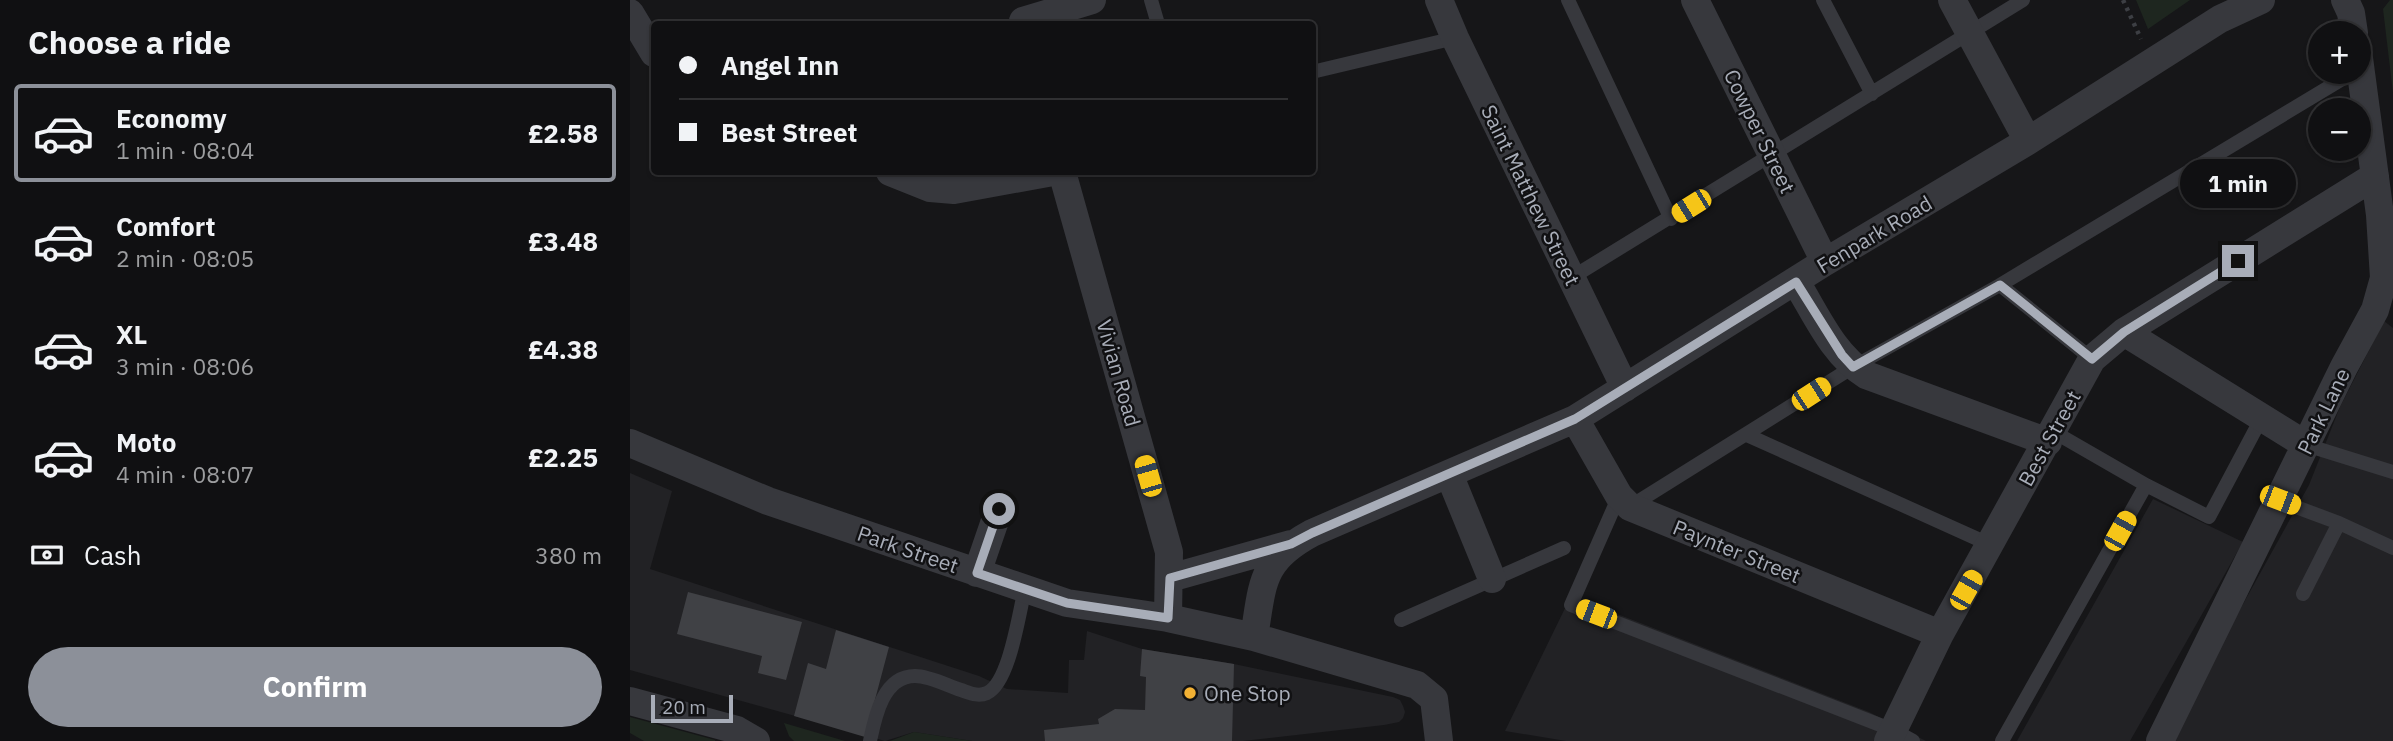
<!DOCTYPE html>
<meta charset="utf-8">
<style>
body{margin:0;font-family:"IBM Plex Sans",sans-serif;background:#1e1e20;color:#f1f3f6;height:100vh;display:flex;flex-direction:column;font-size:26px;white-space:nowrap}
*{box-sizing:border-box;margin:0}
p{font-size:23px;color:#9c9d9f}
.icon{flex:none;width:38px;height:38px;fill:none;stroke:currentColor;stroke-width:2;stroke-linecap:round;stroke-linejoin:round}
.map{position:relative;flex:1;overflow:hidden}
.details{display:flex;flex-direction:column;background:#101012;width:630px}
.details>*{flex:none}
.top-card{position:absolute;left:21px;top:21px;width:665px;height:154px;border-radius:7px;box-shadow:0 2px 5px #0004,0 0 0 2px #303032;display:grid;align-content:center;height:154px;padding:0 28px;background:#101012}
.fabs{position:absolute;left:1678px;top:21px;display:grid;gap:14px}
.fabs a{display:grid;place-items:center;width:63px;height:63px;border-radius:50%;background:#101012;box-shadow:0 2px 5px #0004,0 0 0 2px #303032;font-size:35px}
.scale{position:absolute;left:21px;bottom:18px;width:82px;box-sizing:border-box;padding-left:7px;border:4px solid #a8adb8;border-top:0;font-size:19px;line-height:24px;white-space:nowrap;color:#a8adb8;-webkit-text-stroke:5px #111113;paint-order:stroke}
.end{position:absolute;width:32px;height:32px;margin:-16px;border:9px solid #a8adb8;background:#111;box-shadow:0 0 0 4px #111}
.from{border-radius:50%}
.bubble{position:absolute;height:49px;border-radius:24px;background:#101012;box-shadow:0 2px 5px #0004,0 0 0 2px #303032;font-size:23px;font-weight:700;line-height:49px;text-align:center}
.car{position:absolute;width:21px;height:42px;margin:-21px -10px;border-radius:9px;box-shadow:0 0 5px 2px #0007;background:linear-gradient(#f5c518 24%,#345 0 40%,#f5c518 0 76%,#345 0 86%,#f5c518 0)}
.top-card b{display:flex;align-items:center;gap:24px;height:66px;font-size:26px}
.top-card b+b{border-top:2px solid #303032}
.top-card i{width:18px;height:18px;background:#f1f3f6}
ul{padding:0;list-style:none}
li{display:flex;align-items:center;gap:21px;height:98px;margin:0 14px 10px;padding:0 14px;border:4px solid transparent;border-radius:7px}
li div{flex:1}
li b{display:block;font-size:26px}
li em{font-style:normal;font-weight:700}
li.on{border-color:#8c9099}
li>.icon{width:63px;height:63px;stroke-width:1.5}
h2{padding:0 28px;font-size:32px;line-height:84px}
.pay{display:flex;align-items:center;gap:18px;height:77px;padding:0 28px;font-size:26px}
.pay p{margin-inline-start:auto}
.primary-button{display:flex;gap:14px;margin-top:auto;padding:14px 28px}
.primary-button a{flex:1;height:80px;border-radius:42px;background:#8c9099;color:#fff;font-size:28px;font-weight:700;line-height:80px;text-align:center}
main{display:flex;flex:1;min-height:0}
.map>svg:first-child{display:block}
.built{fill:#222225}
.green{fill:#1e261f}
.building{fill:#404145}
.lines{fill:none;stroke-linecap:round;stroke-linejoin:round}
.path{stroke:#3d3f44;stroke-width:4.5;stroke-dasharray:3.5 5;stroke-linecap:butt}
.lane{stroke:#37383d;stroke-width:14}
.street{stroke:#37383d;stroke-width:28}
.route{stroke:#a8adb8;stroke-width:9}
.poi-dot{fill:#f2b134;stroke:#111113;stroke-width:2.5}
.labels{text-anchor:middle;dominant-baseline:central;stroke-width:5;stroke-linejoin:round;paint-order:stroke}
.street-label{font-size:21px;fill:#a8adb8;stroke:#111113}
.poi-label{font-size:21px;fill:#a8adb8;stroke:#111113;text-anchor:start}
</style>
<main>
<section class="details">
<h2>Choose a ride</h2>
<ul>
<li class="on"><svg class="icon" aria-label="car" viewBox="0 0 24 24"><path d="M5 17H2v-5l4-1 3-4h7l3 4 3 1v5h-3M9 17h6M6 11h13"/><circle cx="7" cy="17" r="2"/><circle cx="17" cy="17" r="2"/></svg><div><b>Economy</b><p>1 min · 08:04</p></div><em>£2.58</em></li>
<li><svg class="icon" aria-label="car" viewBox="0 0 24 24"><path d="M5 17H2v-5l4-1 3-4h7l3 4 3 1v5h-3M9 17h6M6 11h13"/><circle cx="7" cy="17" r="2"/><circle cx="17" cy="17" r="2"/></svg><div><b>Comfort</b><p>2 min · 08:05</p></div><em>£3.48</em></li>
<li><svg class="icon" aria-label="car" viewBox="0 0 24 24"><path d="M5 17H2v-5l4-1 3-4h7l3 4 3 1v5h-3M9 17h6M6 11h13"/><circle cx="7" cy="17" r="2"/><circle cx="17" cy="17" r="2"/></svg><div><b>XL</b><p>3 min · 08:06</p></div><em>£4.38</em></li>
<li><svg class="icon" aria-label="car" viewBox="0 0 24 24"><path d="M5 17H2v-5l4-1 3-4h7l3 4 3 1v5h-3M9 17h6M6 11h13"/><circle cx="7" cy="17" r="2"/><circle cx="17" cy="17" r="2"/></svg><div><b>Moto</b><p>4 min · 08:07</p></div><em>£2.25</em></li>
</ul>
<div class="pay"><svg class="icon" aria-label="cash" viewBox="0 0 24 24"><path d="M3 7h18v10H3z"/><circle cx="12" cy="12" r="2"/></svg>Cash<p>380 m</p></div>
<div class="primary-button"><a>Confirm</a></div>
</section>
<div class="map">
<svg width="1763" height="741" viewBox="0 0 1763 741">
<rect width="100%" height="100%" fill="#161618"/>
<path class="built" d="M1754,321L1763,328V741H1522L1566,689L1679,485L1710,407Z
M0,473L42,491L20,569L349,676L377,689L438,693L439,660H454L457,631L512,649L604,664L763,697L770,700L773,706L775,712L773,718L769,722L754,725L613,741H342L284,732L255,741L0,670Z
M1523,499L1613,542L1500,741H1387Z
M941,596L1239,712L1296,741H936L875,731Z"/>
<path class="green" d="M1506,0H1560L1518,29Z
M1760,0H1763V93L1753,9Z
M0,717L85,740V741H14L0,733Z
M154,723L215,741H164L159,736Z
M284,732L342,741H260Z"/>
<path class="building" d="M58,592L172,622L156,680L128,673L132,656L47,634Z
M206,630L259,647L235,737L164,716L178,663L196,669Z
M512,649L604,664L602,741H415L414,730L469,724L468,719L485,709L515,710L516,677L510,676Z"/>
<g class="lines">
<path class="path" d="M1493,0L1511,39"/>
<path class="lane" d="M521,0L528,24
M938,0L1041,219
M1193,0L1242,94
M682,72L825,38
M941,278L1393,0
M1370,285L1462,359
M1117,435L1361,545
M1676,445L1763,472
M1516,485L1579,517L1631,419
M989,496L941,605L1263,730L1283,741
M1650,501L1709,523L1763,548
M1001,506L1223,367L1370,285L1724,72
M1673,594L1709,523
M771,620L934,548
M240,741C245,717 253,676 285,676C300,676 318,686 331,690C340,693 348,697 357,693C380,682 389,612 395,589
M1372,741L1516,485L1424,432"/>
<path class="street" d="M809,0L825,38L995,388
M1065,0L1195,262
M1322,0L1398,141
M1715,0L1721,13L1724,33
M0,13L24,53
M393,21L462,0
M260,172L300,188L324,190L423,172
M432,172L539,552L538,618
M1166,282C1186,314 1203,355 1236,375L1418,442
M1494,332L1676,445
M945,419L989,496L1000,507L1310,634
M0,443L138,501L437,603L538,618L624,637L787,685L804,699L809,741
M819,474L862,579
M347,573L369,509
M540,578L661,544
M624,637C633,583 630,561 682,533L945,419L1195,262L1398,141L1590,19L1631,0
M0,701L107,730L126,741
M1258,741L1310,634L1462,359L1494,332L1745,176
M1530,741L1714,367L1745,310L1754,278L1750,215L1729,58"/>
</g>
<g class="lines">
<path class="route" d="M369,509L347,573L437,603L538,618L540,578L661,544L682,533L945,419L1166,282L1212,355L1223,367L1370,285L1462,359L1494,332L1608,261"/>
</g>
<circle class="poi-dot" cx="560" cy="693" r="7"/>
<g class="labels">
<g class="street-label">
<text transform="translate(1130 131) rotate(64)">Cowper Street</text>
<text transform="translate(901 195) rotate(64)">Saint Matthew Street</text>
<text transform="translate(1244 234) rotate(-31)">Fenpark Road</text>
<text transform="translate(489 373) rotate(74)">Vivian Road</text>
<text transform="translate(1693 411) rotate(-64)">Park Lane</text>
<text transform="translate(1419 438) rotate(-61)">Best Street</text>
<text transform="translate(278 549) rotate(19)">Park Street</text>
<text transform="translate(1107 551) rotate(22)">Paynter Street</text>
</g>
<g class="poi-label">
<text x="574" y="693">One Stop</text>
</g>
</g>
</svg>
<div class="fabs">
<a>+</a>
<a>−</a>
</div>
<div class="scale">20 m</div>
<i class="end from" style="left:369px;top:509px"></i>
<i class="end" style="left:1608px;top:261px"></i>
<div class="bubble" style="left:1550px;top:159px;width:116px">1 min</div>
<i class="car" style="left:1061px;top:206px;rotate:238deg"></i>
<i class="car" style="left:1181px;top:394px;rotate:57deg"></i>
<i class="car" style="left:518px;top:476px;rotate:344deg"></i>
<i class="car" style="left:1650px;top:500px;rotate:111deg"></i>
<i class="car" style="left:1490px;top:531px;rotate:29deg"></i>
<i class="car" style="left:1336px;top:590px;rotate:30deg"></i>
<i class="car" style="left:966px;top:614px;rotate:291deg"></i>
<div class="top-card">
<b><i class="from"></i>Angel Inn</b>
<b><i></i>Best Street</b>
</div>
</div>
</main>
